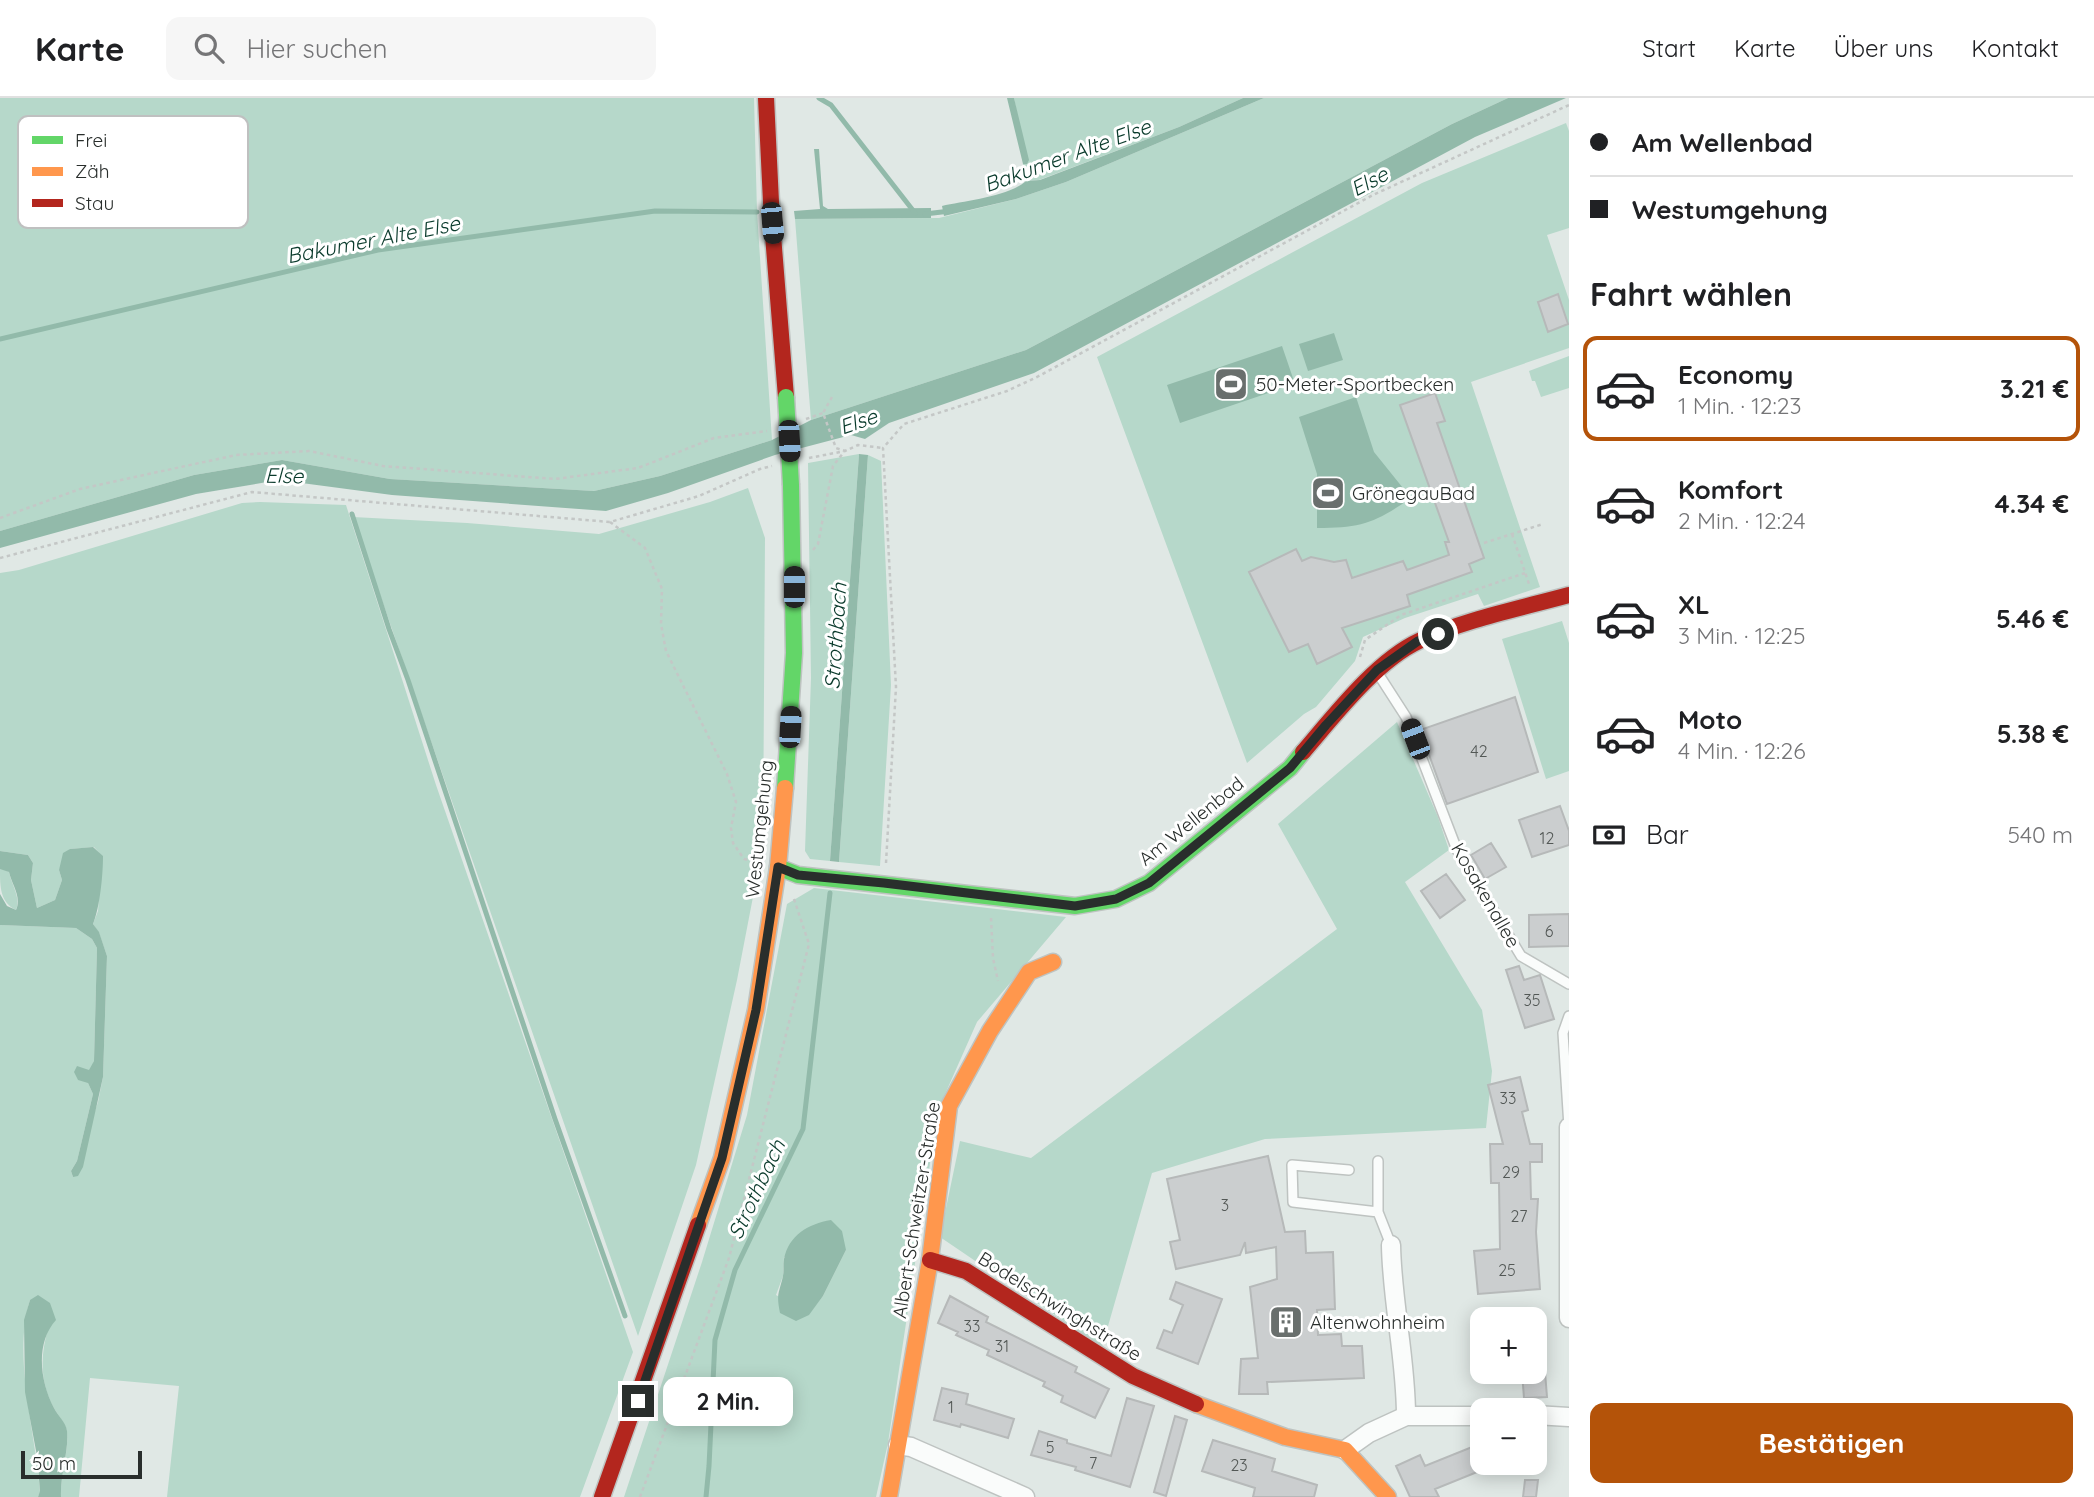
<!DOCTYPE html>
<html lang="de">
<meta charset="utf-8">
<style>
body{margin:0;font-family:Quicksand,sans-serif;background:#f6f6f6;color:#202124;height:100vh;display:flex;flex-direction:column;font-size:26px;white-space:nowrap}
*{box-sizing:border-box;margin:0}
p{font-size:23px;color:#757577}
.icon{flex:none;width:38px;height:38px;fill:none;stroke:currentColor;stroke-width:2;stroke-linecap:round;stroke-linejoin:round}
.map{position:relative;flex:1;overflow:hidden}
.details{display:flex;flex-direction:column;background:#fff;width:525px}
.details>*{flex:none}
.top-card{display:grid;align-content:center;height:154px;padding:0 21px;background:#fff}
.controls{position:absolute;left:1470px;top:1209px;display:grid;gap:14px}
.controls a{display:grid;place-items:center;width:77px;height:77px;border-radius:14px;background:#fff;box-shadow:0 4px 18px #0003;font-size:35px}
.scale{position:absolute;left:21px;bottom:18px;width:121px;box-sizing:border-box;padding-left:7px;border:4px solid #292e2c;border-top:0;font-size:19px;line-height:24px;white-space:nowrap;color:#292e2c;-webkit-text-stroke:5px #fff;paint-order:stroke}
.end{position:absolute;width:32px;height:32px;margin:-16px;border:9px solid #292e2c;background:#fff;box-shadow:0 0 0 4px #fff}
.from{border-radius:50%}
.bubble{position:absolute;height:49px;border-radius:14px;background:#fff;box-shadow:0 4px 18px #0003;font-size:23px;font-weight:700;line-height:49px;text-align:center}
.car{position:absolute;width:21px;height:42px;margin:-21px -10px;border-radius:9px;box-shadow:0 0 5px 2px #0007;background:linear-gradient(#222 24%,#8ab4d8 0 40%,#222 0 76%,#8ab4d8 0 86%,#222 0)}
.top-card b{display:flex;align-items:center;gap:24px;height:66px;font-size:26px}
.top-card b+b{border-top:2px solid #e0e0e0}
.top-card i{width:18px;height:18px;background:#202124}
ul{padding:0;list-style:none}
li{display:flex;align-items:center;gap:21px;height:105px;margin:0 14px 10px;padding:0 7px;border:4px solid transparent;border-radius:14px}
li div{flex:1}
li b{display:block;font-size:26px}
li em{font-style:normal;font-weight:700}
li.on{border-color:#b45309}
li>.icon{width:63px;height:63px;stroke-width:1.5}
h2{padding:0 21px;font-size:32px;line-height:84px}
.pay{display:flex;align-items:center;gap:18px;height:77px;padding:0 21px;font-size:26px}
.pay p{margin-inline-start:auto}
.action{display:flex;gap:14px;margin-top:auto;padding:14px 21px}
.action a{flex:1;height:80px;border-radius:14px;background:#b45309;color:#fff;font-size:28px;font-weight:700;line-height:80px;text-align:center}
header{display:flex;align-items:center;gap:42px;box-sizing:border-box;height:98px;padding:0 35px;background:#fff;border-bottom:2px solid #e0e0e0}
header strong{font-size:33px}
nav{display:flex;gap:38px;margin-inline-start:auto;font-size:24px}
.search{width:490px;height:63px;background:#f6f6f6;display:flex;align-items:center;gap:18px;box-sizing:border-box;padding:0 24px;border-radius:14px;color:#757577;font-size:26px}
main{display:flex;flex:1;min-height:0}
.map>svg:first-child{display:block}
.green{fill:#b6d8ca;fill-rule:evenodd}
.water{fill:#92baaa}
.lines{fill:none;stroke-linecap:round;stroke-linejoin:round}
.stream{stroke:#92baaa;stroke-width:5}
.building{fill:#cbcecf;stroke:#b6b9b9;stroke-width:2}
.lane-casing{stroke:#bec3c1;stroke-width:12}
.street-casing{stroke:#bec3c1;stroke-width:21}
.fast-casing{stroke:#bec3c1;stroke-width:19}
.slow-casing{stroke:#bec3c1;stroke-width:19}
.jam-casing{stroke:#bec3c1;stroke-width:19}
.path{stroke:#c4c7c6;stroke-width:2.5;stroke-dasharray:3.5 3.5;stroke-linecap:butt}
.lane{stroke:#fafcfb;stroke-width:9}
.street{stroke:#fafcfb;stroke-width:18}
.fast{stroke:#63d668;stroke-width:16}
.slow{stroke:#ff974d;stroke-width:16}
.jam{stroke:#b3261e;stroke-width:16}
.fast-bridge-casing{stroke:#bec3c1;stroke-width:19;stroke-linecap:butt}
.fast-bridge{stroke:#63d668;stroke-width:16}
.route{stroke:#292e2c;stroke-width:9}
.labels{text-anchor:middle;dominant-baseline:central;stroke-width:6;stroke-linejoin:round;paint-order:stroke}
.number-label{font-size:16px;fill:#535856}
.poi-label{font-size:19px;fill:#292e2c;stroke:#fff;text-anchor:start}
.street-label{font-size:19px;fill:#292e2c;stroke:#fff}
.water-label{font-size:21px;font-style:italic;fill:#093a2b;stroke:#fff}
.key{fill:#fff;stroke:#bfc0c0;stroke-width:2}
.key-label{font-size:19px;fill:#292e2c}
</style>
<header>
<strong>Karte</strong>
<div class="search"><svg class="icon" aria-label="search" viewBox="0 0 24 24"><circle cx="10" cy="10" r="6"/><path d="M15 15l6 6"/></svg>Hier suchen</div>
<nav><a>Start</a><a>Karte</a><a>Über uns</a><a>Kontakt</a></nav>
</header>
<main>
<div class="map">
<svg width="1569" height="1399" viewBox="0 0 1569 1399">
<rect width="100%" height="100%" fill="#e0e8e5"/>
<path class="green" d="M0,0H754L757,114L772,342L660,378L594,393L390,381L282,362L194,377L0,433Z
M1014,0H1243L1179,29L1039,82L1026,83L1023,66H1027Z
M1264,0H1508L1452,26L1026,252L811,322L795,121L939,120L1016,101L1066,84Z
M1566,25L1569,33V130L1547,137L1569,202V250L1471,284L1540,489L1484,508L1478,496L1405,520L1363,539L1355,563L1316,609L1304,616L1247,665L1097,259L1422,85Z
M1569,258V290L1541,299L1535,283H1532L1529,273Z
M859,356L830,763L810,761L805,753L811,580L808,365Z
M868,357L881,363L891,587L880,768L839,764Z
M748,390L765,440L763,747L737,882L696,1067L638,1238L353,419L467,425L599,436L710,404Z
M260,404L346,407L436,687L633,1254L580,1399H167L179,1288L90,1280L79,1399H61C60,1377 69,1354 67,1334C66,1325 58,1318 54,1310C40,1285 40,1258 48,1231L30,1202C12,1259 36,1335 40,1394L38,1399H0V827L76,830L92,841L97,850L94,963L88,985L93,996L77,1063L71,1073L73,1079L98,1004L103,979L107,858L99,835L93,826L98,813L102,758L94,749L70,751L59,772L62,782L55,802L37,810L31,782L33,765L28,757L0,753V475L19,472L242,405Z
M1562,523L1569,545V673L1546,681L1502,541Z
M1397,624L1438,719L1449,752L1405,784L1482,912L1492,973L1486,1030L1265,1041L1152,1075L1102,1249L940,1139L960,1043L1031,1060L1337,831L1278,726Z
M2,770L9,774C12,788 21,799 16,812C0,804 0,789 0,771Z
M814,790L1066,819L977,924L938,1012L888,1345L876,1399H624L702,1164L747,1017L787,806ZM846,1152L823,1198L809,1216L776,1197L783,1178L784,1159Z"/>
<path class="water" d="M1007,0H1014L1029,62L1027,66H1023Z
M1243,0H1264L1066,84L1016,101L944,118L942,108C965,103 1010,98 1026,83L1040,82L1179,29Z
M1508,0H1566L1475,39L1034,275L889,325L865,341L851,337L775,357L668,395L606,413L392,397L279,382L196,396L0,450V433L194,377L282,362L390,381L594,393L660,378L772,342L811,322L1026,252L1452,26Z
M814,51H819L823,108L828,111L931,110V120L795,121L794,113L820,111Z
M1334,235L1343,262L1308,273L1299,246Z
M1282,248L1295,286L1180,325L1167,287Z
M1356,299L1374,354L1411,400C1375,425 1361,430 1317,430V376L1299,319Z
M859,356L868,357L839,764L830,763Z
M93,749L103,758C103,777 100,809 93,826L99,834L107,858L103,979L83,1069L78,1078L73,1079L71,1073L77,1063L93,996L88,985L78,982L74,974L77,968L89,972L94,963L97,850L92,841L76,830L0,827V796L7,808L16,812C22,799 12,787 9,774L0,771V753L28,757L33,765L31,782L37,810L55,802L62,782L59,772L63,755L70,751Z
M831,1122L842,1133L846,1152L823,1198L809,1217L796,1223L780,1215C776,1195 779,1196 783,1178C784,1173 783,1167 784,1161C789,1137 808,1126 831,1122Z
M38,1197L50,1205L56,1222C35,1245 40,1284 54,1310C58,1318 66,1324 67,1333C69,1353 60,1377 61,1399H38L40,1393L37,1358L25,1294L24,1222L30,1202Z"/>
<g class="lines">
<path class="stream" d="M819,0L831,7L915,115
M925,116L950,113
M0,241L378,152L655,113L757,114
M352,416L389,531L408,582L555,1021L625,1218
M706,1399L709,1368L715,1242L735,1172L803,1031L830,795"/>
</g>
<path class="building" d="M1558,196L1568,226L1548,234L1538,204Z
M1435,295L1445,323L1437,325L1484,460L1469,466L1472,474L1407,497L1410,508L1342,530L1352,549L1317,566L1308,546L1289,554L1249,474L1296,451L1302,463L1311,459L1334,464L1346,462L1352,480L1403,463L1407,472L1449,457L1445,444H1449L1400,307Z
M1515,599L1538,674L1447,706L1420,632Z
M1560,708L1569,733V747L1532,759L1519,722Z
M1491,745L1506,769L1485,781L1471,757Z
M1446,776L1465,802L1440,820L1421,793Z
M1569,816V848L1529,849V817Z
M1519,868L1524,882L1540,877L1554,921L1525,930L1506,872Z
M1520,979L1528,1012L1522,1014L1530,1046H1542V1064H1530L1531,1101H1538L1536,1134L1540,1191L1478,1196L1474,1153L1500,1151L1499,1085H1491L1490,1046H1503L1488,987Z
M1268,1058L1285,1134L1305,1133L1306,1155L1333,1154L1335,1211L1317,1212L1318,1237L1341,1236L1342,1248H1362L1364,1280L1267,1284L1268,1296H1239L1241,1261L1258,1260L1250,1189L1277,1181L1276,1149L1246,1155L1245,1144L1240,1157L1176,1171L1170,1144L1180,1142L1167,1081Z
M1176,1184L1222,1201L1198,1266L1157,1250L1164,1232L1172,1235L1183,1207L1170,1201Z
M950,1198L988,1219L986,1224L1077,1269L1075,1274L1109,1291L1095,1320L1061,1304L1063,1298L1043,1288L1045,1284L987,1257L989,1252L956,1237L958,1234L938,1225Z
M1522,1274H1545L1547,1299L1524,1300Z
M942,1290L968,1296L966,1306L1014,1321L1008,1340L961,1326L960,1329L934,1322Z
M1127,1300L1154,1308L1130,1389L1075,1372L1076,1369L1031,1357L1039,1333L1067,1342V1345L1111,1358Z
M1175,1318L1187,1322L1166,1398L1154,1394Z
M1213,1342L1275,1361L1272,1373L1317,1387L1314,1399H1253L1255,1390L1202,1373Z
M1482,1345V1372L1435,1391L1439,1399H1410L1396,1368L1420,1357L1425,1368Z
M1525,1382H1538L1536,1399H1523Z"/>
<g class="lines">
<g class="lane-casing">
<path id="lane" d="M1377,574L1406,619L1457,752L1521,858L1569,886
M1569,1029L1563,935L1569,918
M1349,1072L1292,1067L1293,1104L1378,1114L1391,1147
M1378,1114V1063"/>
</g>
<g class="street-casing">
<path id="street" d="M1569,1029V1220
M1391,1147C1392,1205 1406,1260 1406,1318
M1535,1317L1569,1319
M898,1347L911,1349L1025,1399
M1345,1352L1369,1335L1406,1318H1482"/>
</g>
<g class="fast-casing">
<path id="fast" d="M785,690L794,555L791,387
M778,769L798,777L1075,808L1116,801L1149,785L1290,670L1303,654"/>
</g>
<g class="slow-casing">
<path id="slow" d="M698,1127L722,1060L756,912L778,769L785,690
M1196,1306L1285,1339L1345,1352L1388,1399
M889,1399L930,1162L949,1008L990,933L1029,874L1053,864"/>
</g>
<g class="jam-casing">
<path id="jam" d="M766,0L772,125L786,299
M1303,654C1334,618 1376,563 1419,543C1463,522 1522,510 1569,497
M930,1162L966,1173L1133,1278L1196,1306
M602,1399L698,1127"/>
</g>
<path class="path" d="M832,299L823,315L836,350L845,353
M806,321L823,315
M809,360L845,353L858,347L883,350
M0,420L80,391L236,357L309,353L383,368L555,381L638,370L714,340L767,333
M610,424L645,450L662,491L661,526L666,553L727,676L736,704L731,730L733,745L744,761L758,764
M1512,436L1529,486
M1484,445L1543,426
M813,452L818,446L833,368L844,354
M0,460L252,394L610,424L699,398L760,371L772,368
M1360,559L1365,542L1401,517L1525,475
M886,765L896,589L883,350L904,326L1007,293L1037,279L1373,97L1569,7
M991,820L993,860L998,883
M640,1399L729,1160L809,846L794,801"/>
<use href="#lane" class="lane"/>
<use href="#street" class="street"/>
<use href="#fast" class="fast"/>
<use href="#slow" class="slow"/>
<use href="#jam" class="jam"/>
<g class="fast-bridge-casing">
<path id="fast-bridge" d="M786,299L791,387"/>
</g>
<use href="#fast-bridge" class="fast-bridge"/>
</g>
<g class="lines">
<path class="route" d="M638,1303L722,1060L756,912L778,769L798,777L884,785L1075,808L1116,801L1149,785L1290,670L1326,627L1377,572L1418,543L1438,536"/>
</g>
<defs>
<g id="stadium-square" transform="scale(1.75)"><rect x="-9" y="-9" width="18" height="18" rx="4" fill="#696f6d" stroke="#fff"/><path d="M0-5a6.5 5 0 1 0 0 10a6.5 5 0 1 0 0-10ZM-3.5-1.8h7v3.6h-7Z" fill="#fff"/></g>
<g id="building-square" transform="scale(1.75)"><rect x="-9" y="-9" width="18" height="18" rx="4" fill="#696f6d" stroke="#fff"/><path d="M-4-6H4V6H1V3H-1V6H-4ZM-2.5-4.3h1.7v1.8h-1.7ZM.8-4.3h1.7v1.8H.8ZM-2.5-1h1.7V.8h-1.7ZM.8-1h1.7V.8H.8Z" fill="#fff"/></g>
</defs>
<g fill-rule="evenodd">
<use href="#stadium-square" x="1231" y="286"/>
<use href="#stadium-square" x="1328" y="395"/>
<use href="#building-square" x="1286" y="1224"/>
</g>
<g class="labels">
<g class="number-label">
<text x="1479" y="653">42</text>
<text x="1547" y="740">12</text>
<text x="1549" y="833">6</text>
<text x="1532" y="902">35</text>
<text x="1508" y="1000">33</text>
<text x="1511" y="1074">29</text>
<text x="1225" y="1107">3</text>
<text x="1519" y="1118">27</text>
<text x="1507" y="1172">25</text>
<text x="972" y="1228">33</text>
<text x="1002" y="1248">31</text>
<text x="951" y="1309">1</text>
<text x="1050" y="1349">5</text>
<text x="1093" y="1365">7</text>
<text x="1239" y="1367">23</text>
</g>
<g class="poi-label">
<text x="1256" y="286">50-Meter-Sportbecken</text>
<text x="1352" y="395">GrönegauBad</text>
<text x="1310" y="1224">Altenwohnheim</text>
</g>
<g class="street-label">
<text transform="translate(1191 723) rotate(-39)">Am Wellenbad</text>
<text transform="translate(759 731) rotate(-84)">Westumgehung</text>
<text transform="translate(1486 797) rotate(60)">Kosakenallee</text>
<text transform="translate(916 1112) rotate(-81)">Albert-Schweitzer-Straße</text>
<text transform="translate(1060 1208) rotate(32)">Bodelschwinghstraße</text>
</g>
<g class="water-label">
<text transform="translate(1067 57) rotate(-20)">Bakumer Alte Else</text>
<text transform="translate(1369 83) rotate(-28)">Else</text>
<text transform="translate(373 141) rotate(-11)">Bakumer Alte Else</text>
<text transform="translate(858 323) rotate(-19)">Else</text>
<text transform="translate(284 377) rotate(1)">Else</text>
<text transform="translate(835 538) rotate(-86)">Strothbach</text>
<text transform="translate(756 1091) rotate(-65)">Strothbach</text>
</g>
</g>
<rect x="18" y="18" width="230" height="112" rx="10" class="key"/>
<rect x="32" y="38" width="31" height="8" fill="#63d668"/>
<rect x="32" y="69" width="31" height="9" fill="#ff974d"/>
<rect x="32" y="101" width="31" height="8" fill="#b3261e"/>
<g class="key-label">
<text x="75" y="49">Frei</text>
<text x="75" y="80">Zäh</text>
<text x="75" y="112">Stau</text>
</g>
</svg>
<div class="controls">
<a>+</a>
<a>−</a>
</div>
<div class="scale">50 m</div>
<i class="end from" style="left:1438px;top:536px"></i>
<i class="end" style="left:638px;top:1303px"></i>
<div class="bubble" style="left:663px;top:1279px;width:130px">2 Min.</div>
<i class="car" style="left:772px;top:125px;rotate:175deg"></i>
<i class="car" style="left:789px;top:343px;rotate:177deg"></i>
<i class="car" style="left:794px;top:489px;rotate:0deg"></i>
<i class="car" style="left:790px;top:629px;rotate:3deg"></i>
<i class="car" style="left:1415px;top:641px;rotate:339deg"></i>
</div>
<section class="details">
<div class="top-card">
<b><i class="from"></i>Am Wellenbad</b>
<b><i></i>Westumgehung</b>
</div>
<h2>Fahrt wählen</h2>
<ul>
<li class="on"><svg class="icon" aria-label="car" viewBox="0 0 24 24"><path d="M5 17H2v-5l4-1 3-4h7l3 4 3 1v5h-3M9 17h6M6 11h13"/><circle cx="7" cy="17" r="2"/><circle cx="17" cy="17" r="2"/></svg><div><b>Economy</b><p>1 Min. · 12:23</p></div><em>3.21 €</em></li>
<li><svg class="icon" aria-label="car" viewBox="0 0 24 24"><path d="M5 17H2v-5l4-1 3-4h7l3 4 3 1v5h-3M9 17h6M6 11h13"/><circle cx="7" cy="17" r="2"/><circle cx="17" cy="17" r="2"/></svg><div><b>Komfort</b><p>2 Min. · 12:24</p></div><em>4.34 €</em></li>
<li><svg class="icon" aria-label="car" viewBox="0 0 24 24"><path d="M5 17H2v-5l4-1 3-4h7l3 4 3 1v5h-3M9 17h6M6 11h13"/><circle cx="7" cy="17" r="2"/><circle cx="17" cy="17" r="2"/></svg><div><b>XL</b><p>3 Min. · 12:25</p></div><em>5.46 €</em></li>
<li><svg class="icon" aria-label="car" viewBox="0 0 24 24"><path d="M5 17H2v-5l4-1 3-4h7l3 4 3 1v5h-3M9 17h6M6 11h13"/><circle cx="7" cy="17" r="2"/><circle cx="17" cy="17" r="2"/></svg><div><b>Moto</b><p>4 Min. · 12:26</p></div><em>5.38 €</em></li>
</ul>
<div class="pay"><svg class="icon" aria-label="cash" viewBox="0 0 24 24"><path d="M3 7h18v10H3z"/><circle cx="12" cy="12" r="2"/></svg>Bar<p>540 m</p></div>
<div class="action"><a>Bestätigen</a></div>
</section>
</main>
